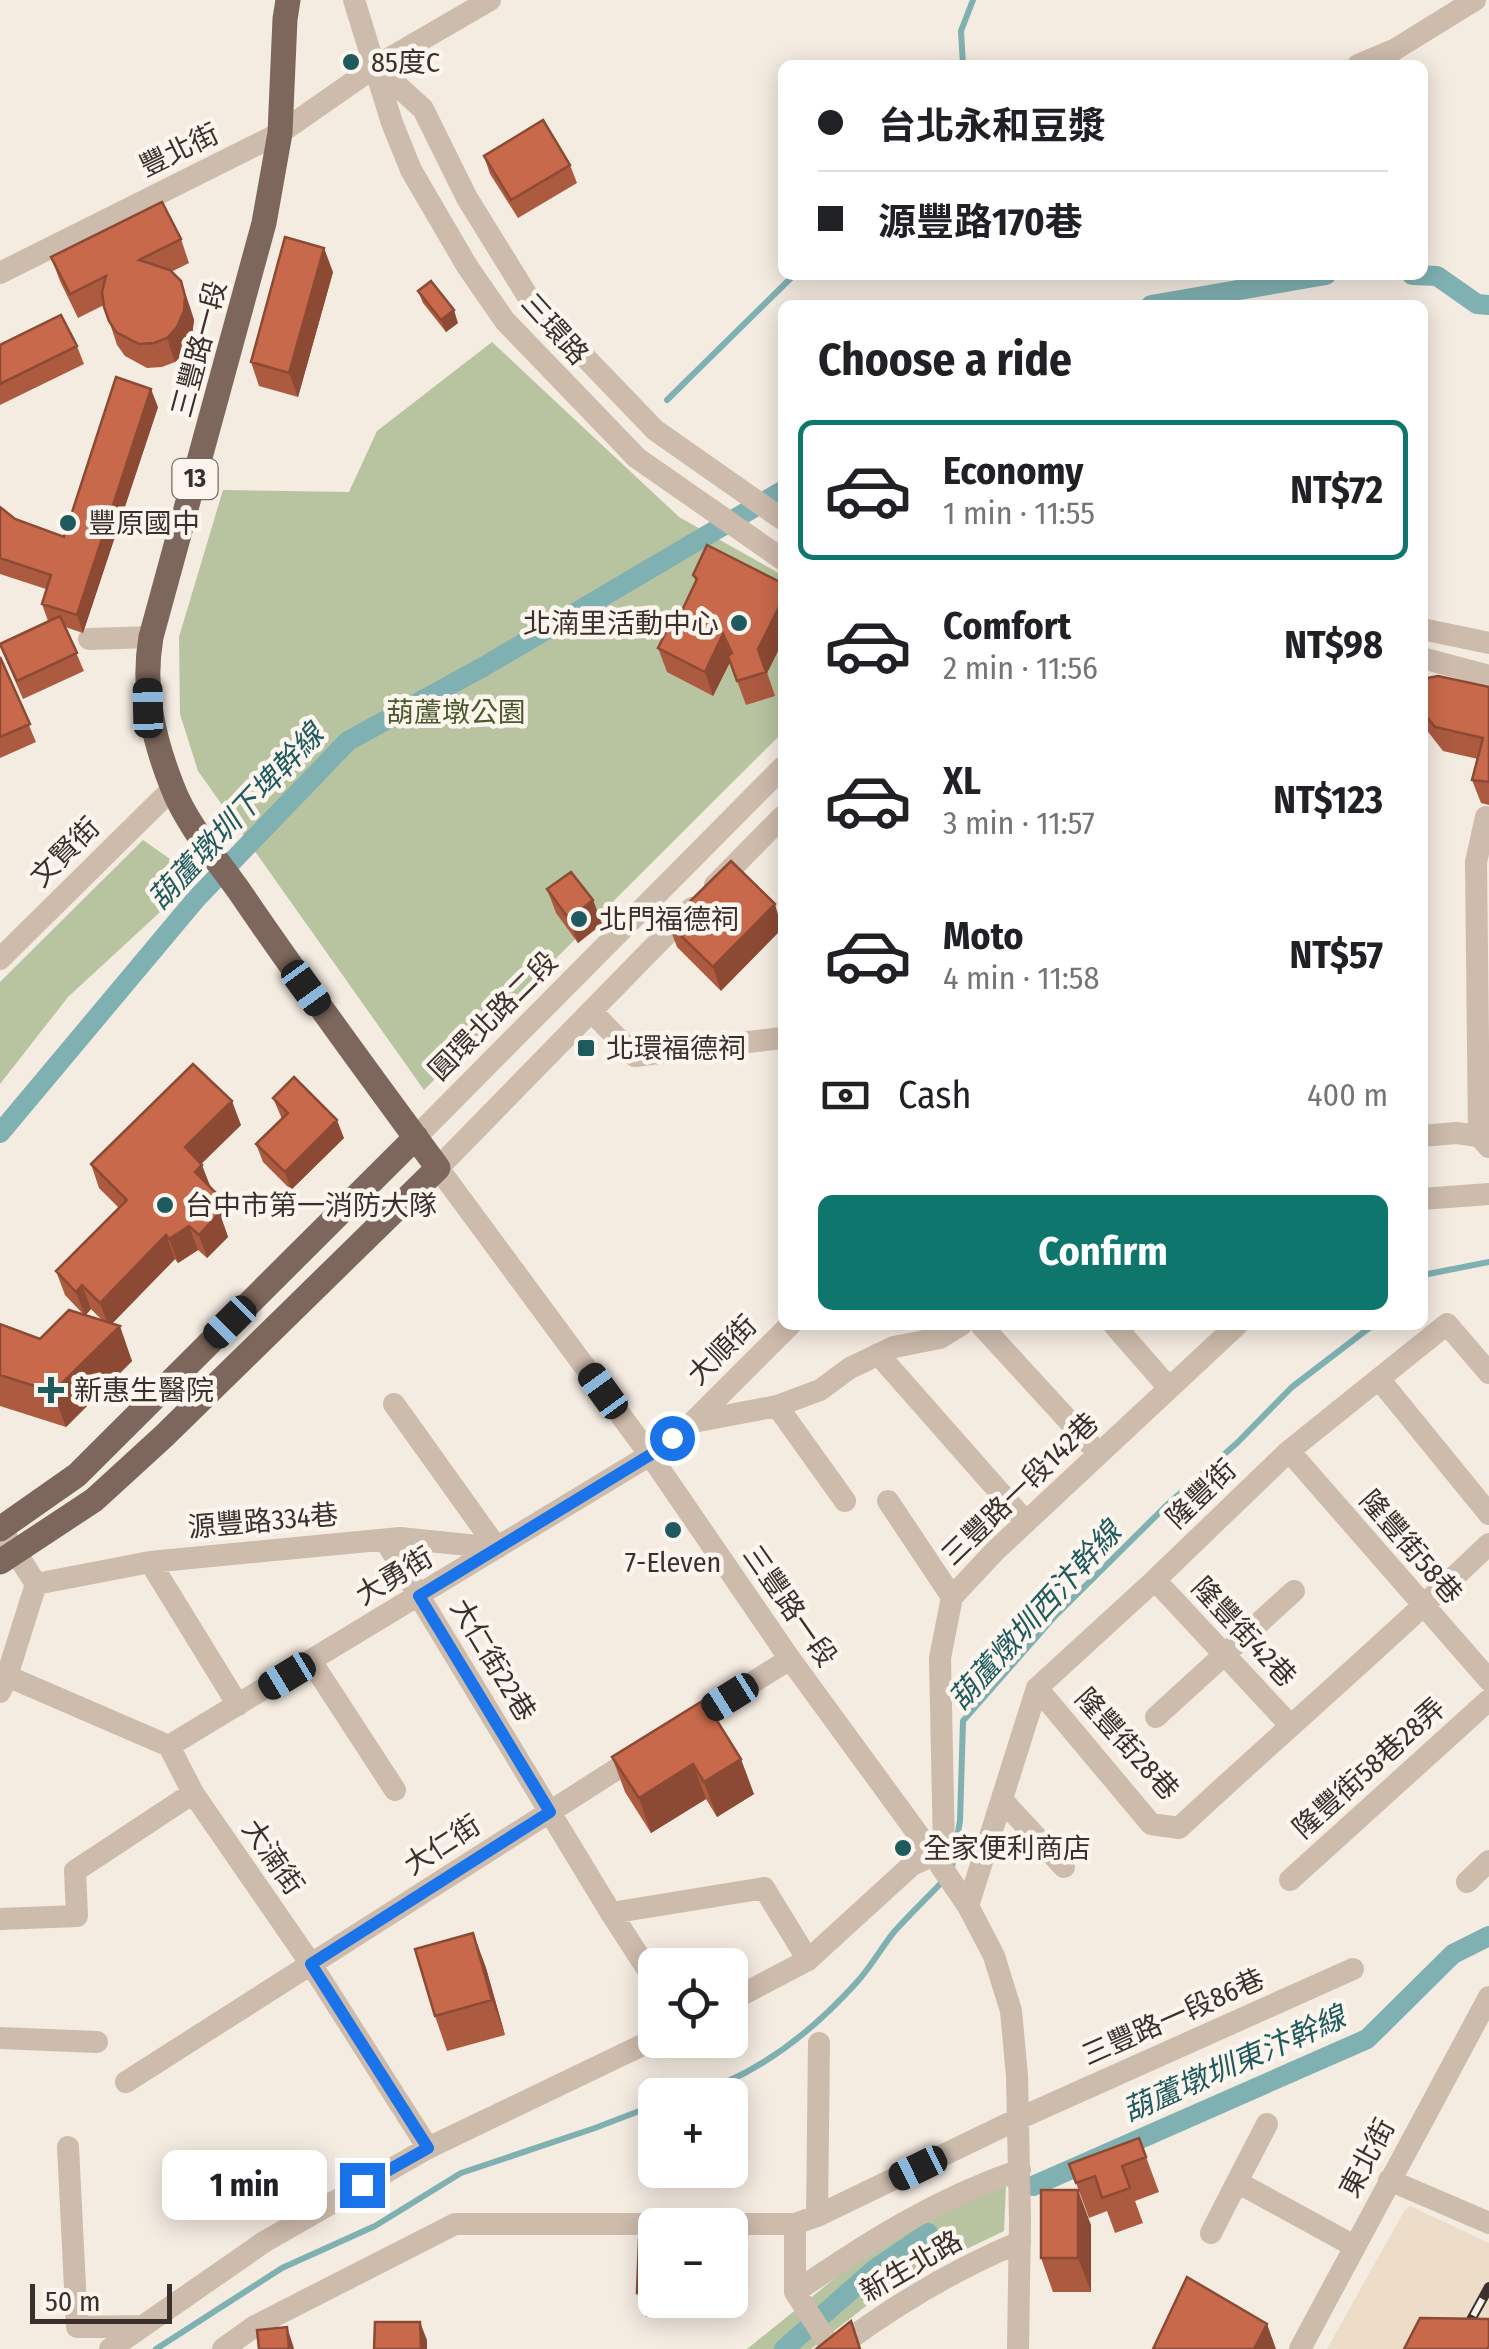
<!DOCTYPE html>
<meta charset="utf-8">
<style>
body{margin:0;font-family:"Fira Sans Condensed","Noto Sans TC",sans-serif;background:#f6f6f6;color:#202124;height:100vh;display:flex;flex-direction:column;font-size:38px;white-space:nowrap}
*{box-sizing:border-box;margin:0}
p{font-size:32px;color:#757577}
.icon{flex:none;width:55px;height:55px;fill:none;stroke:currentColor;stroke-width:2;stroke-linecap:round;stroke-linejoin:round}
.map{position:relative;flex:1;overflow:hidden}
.panel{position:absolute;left:778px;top:300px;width:650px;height:1030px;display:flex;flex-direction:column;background:#fff;border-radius:15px;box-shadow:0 5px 25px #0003}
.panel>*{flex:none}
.guide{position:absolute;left:778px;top:60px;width:650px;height:220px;border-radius:15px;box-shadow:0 5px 25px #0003;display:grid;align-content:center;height:220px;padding:0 40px;background:#fff}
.buttons{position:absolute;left:638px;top:1948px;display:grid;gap:20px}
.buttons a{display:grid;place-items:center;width:110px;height:110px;border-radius:15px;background:#fff;box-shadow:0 5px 25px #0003;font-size:50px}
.scale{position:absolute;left:30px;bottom:25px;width:142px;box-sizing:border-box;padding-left:10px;border:5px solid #3b302b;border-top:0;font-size:28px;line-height:35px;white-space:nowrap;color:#3b302b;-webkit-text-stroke:8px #fbf5ee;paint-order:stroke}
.end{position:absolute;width:45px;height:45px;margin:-22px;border:12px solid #1a73e8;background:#fff;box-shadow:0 0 0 5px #fff}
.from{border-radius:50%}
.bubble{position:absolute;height:70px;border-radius:15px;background:#fff;box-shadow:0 5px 25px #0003;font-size:32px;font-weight:700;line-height:70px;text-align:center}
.car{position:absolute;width:30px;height:60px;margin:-30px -15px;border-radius:12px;box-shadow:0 0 8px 2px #0007;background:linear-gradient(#222 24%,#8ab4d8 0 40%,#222 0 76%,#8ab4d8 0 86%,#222 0)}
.guide b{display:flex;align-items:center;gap:35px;height:95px;font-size:38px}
.guide b+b{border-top:2px solid #e0e0e0}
.guide i{width:25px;height:25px;background:#202124}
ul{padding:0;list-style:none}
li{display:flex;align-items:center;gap:30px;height:140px;margin:0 20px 15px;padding:0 20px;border:5px solid transparent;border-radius:15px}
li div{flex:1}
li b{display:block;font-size:38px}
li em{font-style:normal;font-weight:700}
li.selected{border-color:#0f766e}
li>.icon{width:90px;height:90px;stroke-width:1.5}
h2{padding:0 40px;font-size:45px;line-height:120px}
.pay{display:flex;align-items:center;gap:25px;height:110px;padding:0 40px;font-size:38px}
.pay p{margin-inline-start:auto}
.cta{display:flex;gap:20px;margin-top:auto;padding:20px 40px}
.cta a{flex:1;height:115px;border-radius:15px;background:#0f766e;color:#fff;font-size:40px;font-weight:700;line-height:115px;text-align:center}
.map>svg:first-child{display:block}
.green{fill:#b8c4a0}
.plaza{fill:#ecdcc8}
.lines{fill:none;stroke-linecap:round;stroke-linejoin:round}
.stream{stroke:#7fb0b2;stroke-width:6}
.canal{stroke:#7fb0b2;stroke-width:20}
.minor{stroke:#cdbbac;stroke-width:22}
.major{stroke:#7d675c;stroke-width:25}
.rail-casing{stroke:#3b302b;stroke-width:10}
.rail{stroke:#fbf5ee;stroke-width:6;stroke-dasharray:19;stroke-linecap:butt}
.wall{fill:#ac5a40;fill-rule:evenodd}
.shaded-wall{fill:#8c4a34}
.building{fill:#c8694b;stroke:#8c4a34;stroke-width:2.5}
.route{stroke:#1a73e8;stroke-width:12}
.poi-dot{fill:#1f5a5e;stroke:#fbf5ee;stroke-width:4}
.labels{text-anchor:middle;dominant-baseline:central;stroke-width:9;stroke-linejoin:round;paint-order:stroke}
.shield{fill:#fbf5ee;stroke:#756b66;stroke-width:2.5}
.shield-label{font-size:25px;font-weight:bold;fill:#3b302b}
.poi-label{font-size:28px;fill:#3b302b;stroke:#fbf5ee;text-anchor:start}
.street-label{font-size:28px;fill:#3b302b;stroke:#fbf5ee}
.park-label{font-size:28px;fill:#4a5a2e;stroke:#fbf5ee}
.water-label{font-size:30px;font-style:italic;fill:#1f5a5e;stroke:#fbf5ee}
</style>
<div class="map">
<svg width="1489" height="2349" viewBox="0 0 1489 2349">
<rect width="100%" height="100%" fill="#f4ebe1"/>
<path class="green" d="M492,342L679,517L782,575V733L424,1090L198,771L180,714L179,637L223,490L349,492L377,431Z
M143,840L197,878L68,997L0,1084V982Z
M1006,2186L1004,2231L927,2268L870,2303L811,2349H747L875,2246L978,2193Z"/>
<path class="plaza" d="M1410,2206L1489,2243V2337L1420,2349H1327L1406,2208Z"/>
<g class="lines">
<path class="stream" d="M963,65L961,31L973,0
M667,400L794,275
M1422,1279L1428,1274L1489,1262
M951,1872L960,1821L963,1721L1055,1616L1168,1504L1237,1443L1292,1387L1373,1325
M691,2095C756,2076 812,2032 857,1982C871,1967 881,1948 894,1932C910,1914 927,1898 943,1881
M156,2349L282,2268L375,2226L461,2173L595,2128L655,2105"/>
<path class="canal" d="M1412,275L1437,276L1477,304L1489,305
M1151,305L1326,275
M0,1133L196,899L348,741L483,667L782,491
M1033,2186L1367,2039L1453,1954L1489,1936
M784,2349L875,2269L928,2233"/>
<path class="minor" d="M354,0L392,123L411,170L467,266L505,321L637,458L782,559
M1358,65L1394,50L1475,0
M378,68L423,109L467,198L530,300L655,430L782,519
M0,273L280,133L376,66L490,0
M1422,629L1489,643
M89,639L151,637
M1422,658L1489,676
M715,885L782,817
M692,908L438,1168L650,1455L790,1659L934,1856L968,1906L994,1956L1011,2011L1017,2076L1020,2221L1018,2349
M0,959L172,789
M591,1011L635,1056L782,1038
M1422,1136L1456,1133L1479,1136L1489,1147
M1479,1136L1476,862L1486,817
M416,1137L782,768
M1422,1199L1489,1194
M981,1325L1099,1454
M1114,1325L1169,1388
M878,1354L1026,1522
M1379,1379L1489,1514
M394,1404L497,1548
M777,1406L845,1501
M693,1422L777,1406L820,1390L850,1368L894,1347L940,1338L961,1325
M1289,1451L1489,1680
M888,1501L952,1597
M385,1540L611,1913L655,1981
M150,1562L238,1705
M1155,1580L1290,1725
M36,1584L150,1562L400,1538L497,1548
M311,1661L395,1790
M7,1676L169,1746L193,1793L311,1964L428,2148
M1037,1688L1151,1824L1179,1828C1282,1732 1388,1641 1489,1544
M0,1692L7,1676L36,1584L1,1529
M1156,1717L1294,1591
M685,1725L790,1659
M169,1746L650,1455L693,1422L790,1325
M1002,1800L1064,1867
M1290,1880L1489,1700
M1467,1882L1489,1861
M968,1906L1037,1688L1155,1580L1289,1451L1447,1324L1489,1373
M611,1913L764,1888L808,1960
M0,1919L77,1916L75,1871L193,1793
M730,2001L808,1960L912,1865L944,1850L940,1658L952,1597L995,1551L1237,1325
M0,2038L97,2042
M126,2082L642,1753
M68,2147L77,2327L143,2326
M1389,2180L1489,2223
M1237,2182L1267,2124
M817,2216L819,2043
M795,2224V2292L832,2349
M1211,2233L1237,2182L1354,2246
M795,2292C868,2242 936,2199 1020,2170
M110,2349L264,2242L428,2148L655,2039
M223,2349L255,2326L455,2224H795L817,2216L1018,2119L1353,1969
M836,2349C893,2306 953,2270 1020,2242
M1300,2349L1489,1997"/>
<path class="major" d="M0,1529L77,1475L416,1137
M0,1562L94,1500L164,1436L438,1168C372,1078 305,988 242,895C219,862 186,824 172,786C153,738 142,689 151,637L264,223L280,133L285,19L288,0"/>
<g class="rail-casing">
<path id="rail" d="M1455,2349L1489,2287"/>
</g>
<use href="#rail" class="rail"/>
</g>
<path class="wall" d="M484,156L570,165L577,183L518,218L490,174Z
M181,239L189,263L171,272L181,281L189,304L194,320L192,335L186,351L175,362L162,367L147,368L125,356L117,345L104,305L78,318L60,281L51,257Z
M333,272L298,397L259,386L251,362Z
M418,291L458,323L446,332L423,303Z
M0,345L77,346L84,364L0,405Z
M158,407L83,633L65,627L84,671L23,699L0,646L48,621L42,604L46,589L0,574V507L15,519L64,537Z
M693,575L782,583V643L767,673L775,696L746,705L730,662L713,696L667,672L658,648L677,621L696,582Z
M0,657L36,742L0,758Z
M1422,679L1489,687V805L1481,803L1472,780L1478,759L1443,751L1422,724Z
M731,861L721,991L677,947L668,923Z
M547,889L593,900L602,924L578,943L556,913Z
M273,1098L344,1138L291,1190L263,1162L256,1144L282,1119Z
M241,1125L201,1164L223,1216L222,1220L228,1237L207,1258L198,1250L178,1263L175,1259L112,1323L132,1361L66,1427L0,1406V1324L40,1339L84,1315L65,1295L56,1271L119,1208L99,1188L91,1164ZM91,1309L103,1321L85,1315Z
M704,1700L754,1794L717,1817L706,1799L651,1833L625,1792L612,1757Z
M473,1933L486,1968L505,2035L447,2051L435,2016Z
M1139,2138L1159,2192L1135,2201L1143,2223L1115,2233L1107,2211L1089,2218L1069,2164Z
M1091,2225V2292H1053L1041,2258Z
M730,2228L745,2252L743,2284L730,2283V2289Z
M655,2239V2300H718V2308L672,2306L671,2317H646L637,2293Z"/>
<path class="shaded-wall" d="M324,248L333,272L298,397L289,373Z
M181,281L194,320L192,335L186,351L175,362L167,338Z
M454,310L458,323L446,332L441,320Z
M151,389L158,407L83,633L77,615Z
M782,590V643L767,673L775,696L758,649Z
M723,634L732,658L713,696L705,672Z
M593,900L602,924L578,943L569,919Z
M775,904L782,929L721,991L713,967Z
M232,1101L241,1125L194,1171L185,1147Z
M337,1120L344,1138L291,1190L285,1172Z
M202,1165L211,1189L195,1172Z
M215,1192L223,1216L222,1220L228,1237L207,1258L199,1235Z
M189,1226L198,1250L178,1263L169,1239Z
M166,1235L175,1259L109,1327L100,1303Z
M82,1285L91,1309L85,1316L76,1292Z
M120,1326L132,1361L66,1427L53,1392Z
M741,1759L754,1794L717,1817L704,1782Z
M693,1764L706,1799L651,1833L639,1798Z
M473,1933L486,1968L505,2035L492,2000Z
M1078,2190L1091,2225V2292L1078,2258Z
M736,2228L745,2252L743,2284L735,2260Z
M665,2300H669L672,2306L671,2317Z
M420,2322L427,2340V2349H421Z
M1267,2324L1276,2349H1254Z
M287,2327L293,2345L294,2349H289Z"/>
<path class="building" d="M543,120L570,165L511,200L484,156Z
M162,202L181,239L139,260L170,270L181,281L185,296L184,311L177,327L167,338L154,343L139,344L116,332L109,321L104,307L102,292L106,276L70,294L51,257Z
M285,237L324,248L289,373L251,362Z
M431,281L454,310L441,320L418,291Z
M61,315L77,346L0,384V345Z
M116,377L151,389L77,615L42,604L51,575L0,558V507L15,519L64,537Z
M707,545L782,583V590L779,596L782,601L758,649L766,672L737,681L728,656L732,653L723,634L705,672L658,648L672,620L677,621L697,579L693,575Z
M60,616L77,653L17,681L0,644Z
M0,657L30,724L0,737Z
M1438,676L1489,687V782L1472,780L1483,738L1435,727L1422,711V679Z
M731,861L775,904L713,967L668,923Z
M571,872L593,900L569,919L547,889Z
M193,1064L232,1101L185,1147L202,1165L195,1172L215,1192L210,1204L219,1213L199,1235L189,1226L169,1239L166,1235L100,1303L82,1285L76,1292L56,1271L127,1200L91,1164Z
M294,1077L337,1120L285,1172L256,1144L288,1113L273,1098Z
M69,1310L120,1326L53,1392L0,1375V1324L40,1339Z
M704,1700L741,1759L704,1782L693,1764L639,1798L612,1757Z
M473,1933L492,2000L435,2016L415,1949Z
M1139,2138L1146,2157L1122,2166L1130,2188L1102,2198L1095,2176L1076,2183L1069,2164Z
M1041,2190H1078V2258H1041Z
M730,2228H736L735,2260H730Z
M639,2239H655V2293H637Z
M1187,2277L1267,2324L1254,2349H1153Z
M1420,2318L1489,2319V2346L1487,2349H1404Z
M851,2321L860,2349H816Z
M375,2322H420L421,2349H374Z
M287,2327L289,2349H259L257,2330Z"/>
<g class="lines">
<path class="route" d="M362,2185L428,2148L311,1964L550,1812L419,1596L650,1455L672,1438"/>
</g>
<g class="poi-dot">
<circle cx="351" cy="62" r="10"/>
<circle cx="68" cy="523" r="10"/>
<circle cx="739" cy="623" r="10"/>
<circle cx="579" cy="919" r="10"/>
<rect x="576" y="1038" width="20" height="20" rx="5"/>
<circle cx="165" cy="1205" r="10"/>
<path d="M46 1375h10v10h10v10h-10v10h-10v-10h-10v-10h10z"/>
<circle cx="673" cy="1530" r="10"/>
<circle cx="903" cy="1848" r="10"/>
</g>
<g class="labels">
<rect class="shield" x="172.5" y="459" width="45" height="40" rx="8"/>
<g class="shield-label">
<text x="195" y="479">13</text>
</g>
<g class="poi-label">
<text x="371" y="62">85度C</text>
<text x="88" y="523">豐原國中</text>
<text x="719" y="623" text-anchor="end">北湳里活動中心</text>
<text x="599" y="919">北門福德祠</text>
<text x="606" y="1048">北環福德祠</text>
<text x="185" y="1205">台中市第一消防大隊</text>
<text x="74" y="1390">新惠生醫院</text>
<text x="673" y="1562" text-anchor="middle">7-Eleven</text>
<text x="923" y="1848">全家便利商店</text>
</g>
<g class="street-label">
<text transform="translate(179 150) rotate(-26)">豐北街</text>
<text transform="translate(555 329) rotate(48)">三環路</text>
<text transform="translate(199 349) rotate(-75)">三豐路一段</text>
<text transform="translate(65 852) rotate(-45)">文賢街</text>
<text transform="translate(493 1016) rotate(-45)">圓環北路二段</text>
<text transform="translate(722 1350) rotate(-45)">大順街</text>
<text transform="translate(1020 1489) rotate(-44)">三豐路一段142巷</text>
<text transform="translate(1201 1494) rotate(-44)">隆豐街</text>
<text transform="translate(263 1521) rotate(-5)">源豐路334巷</text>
<text transform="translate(1411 1547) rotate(49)">隆豐街58巷</text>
<text transform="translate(394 1576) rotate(-31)">大勇街</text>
<text transform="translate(790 1606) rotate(55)">三豐路一段</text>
<text transform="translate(1244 1632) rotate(47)">隆豐街42巷</text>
<text transform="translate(493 1660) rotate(59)">大仁街22巷</text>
<text transform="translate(1127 1744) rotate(48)">隆豐街28巷</text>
<text transform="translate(1369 1768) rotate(-42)">隆豐街58巷28弄</text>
<text transform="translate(442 1845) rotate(-33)">大仁街</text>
<text transform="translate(273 1857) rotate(55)">大湳街</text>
<text transform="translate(1173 2017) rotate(-24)">三豐路一段86巷</text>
<text transform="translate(1367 2158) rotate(-62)">東北街</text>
<text transform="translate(911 2266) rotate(-30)">新生北路</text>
</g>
<g class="park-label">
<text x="456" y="712">葫蘆墩公園</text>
</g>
<g class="water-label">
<text transform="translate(236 817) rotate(-47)">葫蘆墩圳下埤幹線</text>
<text transform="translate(1035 1616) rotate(-48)">葫蘆燉圳西汴幹線</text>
<text transform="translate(1234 2064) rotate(-24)">葫蘆墩圳東汴幹線</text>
</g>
</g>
</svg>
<div class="buttons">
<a><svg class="icon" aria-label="locate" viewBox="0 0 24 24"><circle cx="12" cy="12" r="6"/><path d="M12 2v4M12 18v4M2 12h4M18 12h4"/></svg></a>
<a>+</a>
<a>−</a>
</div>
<div class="scale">50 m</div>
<i class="end from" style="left:672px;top:1438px"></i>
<i class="end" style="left:362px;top:2185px"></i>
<div class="bubble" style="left:162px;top:2150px;width:165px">1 min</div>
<i class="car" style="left:148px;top:708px;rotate:359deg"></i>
<i class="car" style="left:306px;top:988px;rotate:144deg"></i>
<i class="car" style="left:230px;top:1322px;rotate:225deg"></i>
<i class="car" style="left:603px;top:1391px;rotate:324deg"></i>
<i class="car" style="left:287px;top:1676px;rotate:239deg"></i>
<i class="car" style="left:730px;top:1697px;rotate:238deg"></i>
<i class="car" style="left:918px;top:2168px;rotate:244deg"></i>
<div class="guide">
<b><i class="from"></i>台北永和豆漿</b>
<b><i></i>源豐路170巷</b>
</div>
<section class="panel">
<h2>Choose a ride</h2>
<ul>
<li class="selected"><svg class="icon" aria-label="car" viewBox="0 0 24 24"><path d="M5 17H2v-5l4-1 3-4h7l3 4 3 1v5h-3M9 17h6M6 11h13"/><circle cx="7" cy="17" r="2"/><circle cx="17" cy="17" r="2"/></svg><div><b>Economy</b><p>1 min · 11:55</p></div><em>NT$72</em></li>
<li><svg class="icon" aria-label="car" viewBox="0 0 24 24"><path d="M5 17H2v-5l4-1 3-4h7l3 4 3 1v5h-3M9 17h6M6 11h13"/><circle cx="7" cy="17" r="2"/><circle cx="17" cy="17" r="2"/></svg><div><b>Comfort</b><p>2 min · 11:56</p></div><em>NT$98</em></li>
<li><svg class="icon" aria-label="car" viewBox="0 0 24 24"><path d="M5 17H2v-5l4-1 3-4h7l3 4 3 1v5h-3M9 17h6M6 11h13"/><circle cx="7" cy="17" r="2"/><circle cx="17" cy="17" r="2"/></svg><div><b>XL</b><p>3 min · 11:57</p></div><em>NT$123</em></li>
<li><svg class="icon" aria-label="car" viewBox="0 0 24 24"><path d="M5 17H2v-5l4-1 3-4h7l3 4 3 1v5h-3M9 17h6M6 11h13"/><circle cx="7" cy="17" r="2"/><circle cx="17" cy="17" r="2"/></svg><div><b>Moto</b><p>4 min · 11:58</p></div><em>NT$57</em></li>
</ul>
<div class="pay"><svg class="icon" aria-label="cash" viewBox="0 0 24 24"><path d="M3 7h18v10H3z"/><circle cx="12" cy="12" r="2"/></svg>Cash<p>400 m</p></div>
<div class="cta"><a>Confirm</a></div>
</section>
</div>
